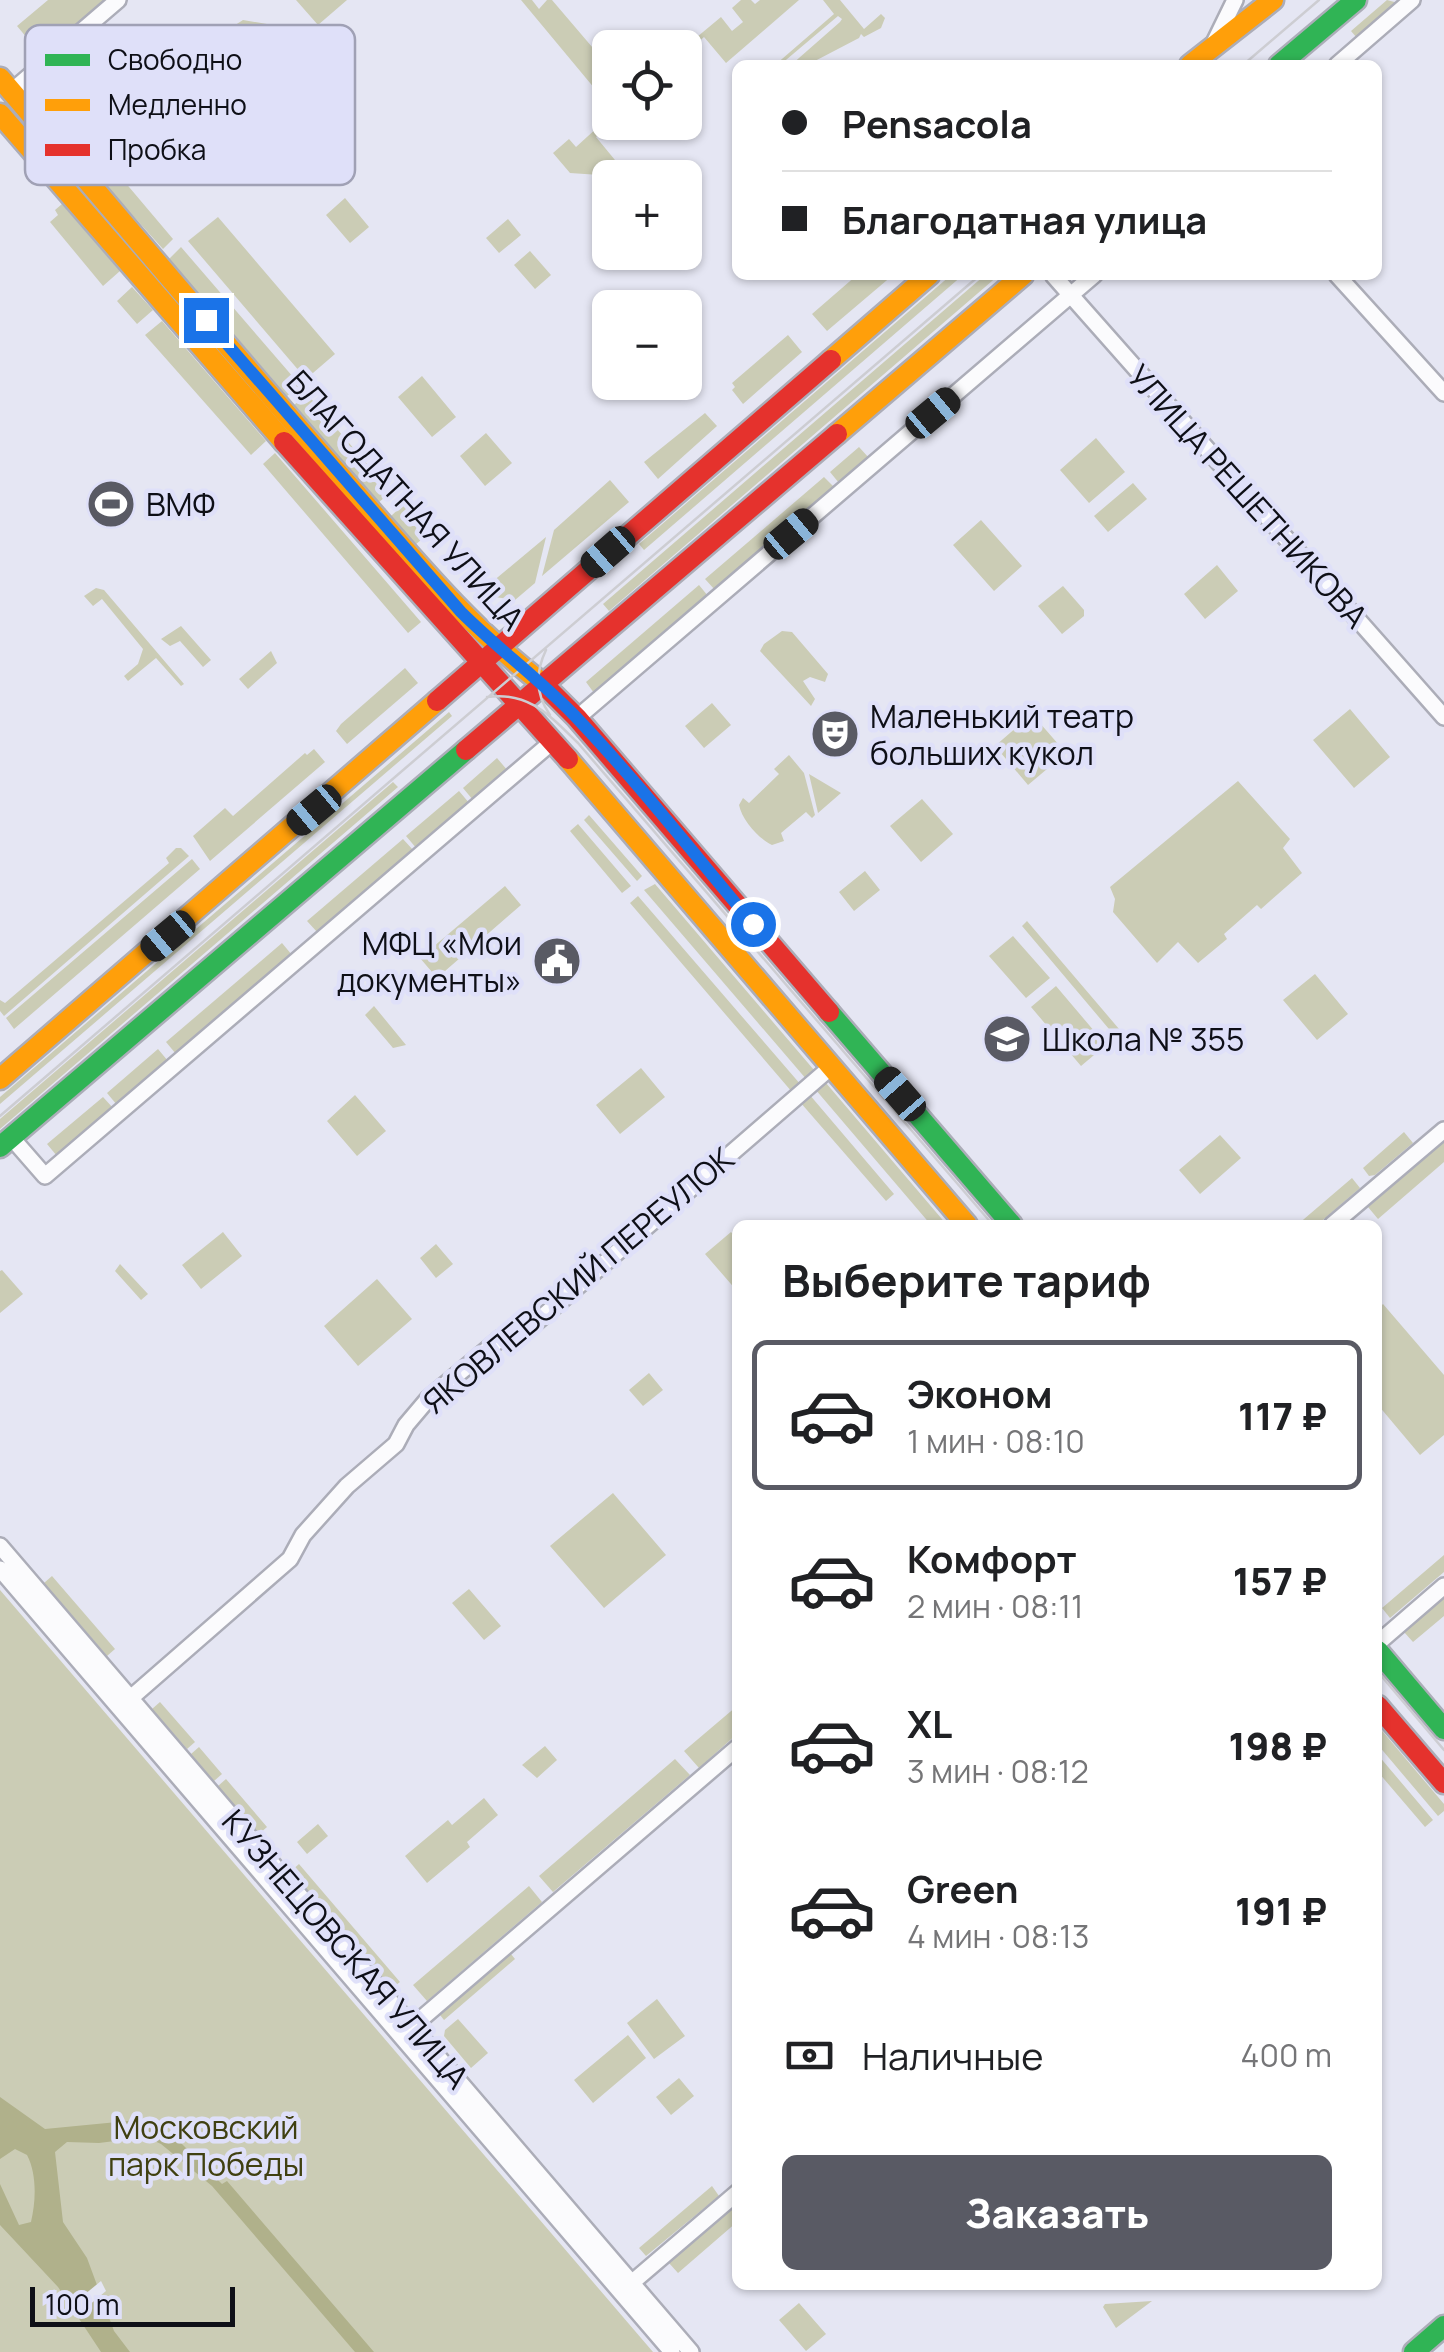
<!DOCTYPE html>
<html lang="ru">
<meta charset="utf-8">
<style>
body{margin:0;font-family:Manrope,sans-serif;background:#f2f2f2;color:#202124;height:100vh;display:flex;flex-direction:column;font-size:38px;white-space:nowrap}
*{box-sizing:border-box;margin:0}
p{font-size:32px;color:#757577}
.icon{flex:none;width:55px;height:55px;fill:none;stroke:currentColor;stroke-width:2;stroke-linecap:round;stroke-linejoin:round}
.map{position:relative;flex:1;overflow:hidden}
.panel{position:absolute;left:732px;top:1220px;width:650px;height:1070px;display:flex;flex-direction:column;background:#fff;border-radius:15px;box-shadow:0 2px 8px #0004}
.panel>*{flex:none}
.banner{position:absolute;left:732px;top:60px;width:650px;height:220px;border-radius:15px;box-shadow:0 2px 8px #0004;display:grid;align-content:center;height:220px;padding:0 50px;background:#fff}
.tools{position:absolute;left:592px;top:30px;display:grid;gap:20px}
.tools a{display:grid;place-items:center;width:110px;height:110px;border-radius:15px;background:#fff;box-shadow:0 2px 8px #0004;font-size:50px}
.scale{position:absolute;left:30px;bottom:25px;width:205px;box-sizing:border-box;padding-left:10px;border:5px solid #0e0f17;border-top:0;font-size:28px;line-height:35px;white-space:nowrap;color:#0e0f17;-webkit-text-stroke:8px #dfe0f9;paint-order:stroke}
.end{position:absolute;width:45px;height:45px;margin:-22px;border:12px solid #1a73e8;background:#fff;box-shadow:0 0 0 5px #fff}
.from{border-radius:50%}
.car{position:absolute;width:30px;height:60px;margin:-30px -15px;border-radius:12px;box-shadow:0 0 8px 2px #0007;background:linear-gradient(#222 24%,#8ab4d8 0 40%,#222 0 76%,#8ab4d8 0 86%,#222 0)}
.banner b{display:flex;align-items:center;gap:35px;height:95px;font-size:38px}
.banner b+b{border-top:2px solid #e0e0e0}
.banner i{width:25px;height:25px;background:#202124}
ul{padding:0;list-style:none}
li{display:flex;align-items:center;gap:30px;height:150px;margin:0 20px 15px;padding:0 30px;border:5px solid transparent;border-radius:15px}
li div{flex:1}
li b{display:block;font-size:38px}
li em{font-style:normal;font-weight:800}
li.selected{border-color:#595a64}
li>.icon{width:90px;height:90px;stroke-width:1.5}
h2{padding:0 50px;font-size:45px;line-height:120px}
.pay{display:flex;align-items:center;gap:25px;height:110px;padding:0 50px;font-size:38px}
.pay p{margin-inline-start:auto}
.button{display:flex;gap:20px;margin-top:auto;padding:20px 50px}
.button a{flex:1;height:115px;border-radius:15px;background:#595a64;color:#fff;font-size:40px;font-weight:800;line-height:115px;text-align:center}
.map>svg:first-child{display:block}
.green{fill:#cbccb5}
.water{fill:#b0b18b}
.pier{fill:#e5e6f3}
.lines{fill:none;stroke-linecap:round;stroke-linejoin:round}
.street-casing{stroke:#acadb8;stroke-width:20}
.fast-casing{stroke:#acadb8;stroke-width:25}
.slow-casing{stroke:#acadb8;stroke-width:25}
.jam-casing{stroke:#acadb8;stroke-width:25}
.street{stroke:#fbfbfd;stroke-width:15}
.fast{stroke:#30b455;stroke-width:20}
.slow{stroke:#ff9f0a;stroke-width:20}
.jam{stroke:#e5322d;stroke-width:20}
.tram{stroke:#cdcdd2;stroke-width:2.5}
.route{stroke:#1a73e8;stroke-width:12}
.labels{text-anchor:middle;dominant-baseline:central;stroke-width:9;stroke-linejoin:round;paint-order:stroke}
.street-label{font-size:32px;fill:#0e0f17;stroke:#dfe0f9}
.poi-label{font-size:32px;fill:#0e0f17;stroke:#dfe0f9;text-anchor:start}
.park-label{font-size:32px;fill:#404011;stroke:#dfe0f9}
.key{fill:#dfe0f9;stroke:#a0a1b5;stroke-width:2.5}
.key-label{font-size:28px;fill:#0e0f17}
</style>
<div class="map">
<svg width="1444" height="2352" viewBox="0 0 1444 2352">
<rect width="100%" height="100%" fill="#e5e6f3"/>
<path class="green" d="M48,0H110L43,57L17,26Z
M296,0H347L318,25Z
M521,0H532L539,9L547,0H552L610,68V107Z
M741,0H751L755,4L760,0H799L726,63L704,37L685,54V47L721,17L732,31L743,22L732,8Z
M823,0H840L864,29L881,14L885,18L881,28L864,37L861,34L859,38L813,62L791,65L840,22L842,19L838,16L780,65H775L834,14Z
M1387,0L1398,3L1357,38L1351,31Z
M243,20L267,24L281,40L280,54L264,69L244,70L210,54L229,29Z
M610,116L611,123L596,137L629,177L570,173L553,153L569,139L576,147Z
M113,168L173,239L163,249L100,179Z
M345,198L369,227L350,243L326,215Z
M62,204L120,271L103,286L50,222L58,215L55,210Z
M218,217L335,354L306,379L188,241Z
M508,219L521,235L499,253L486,238Z
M181,247L300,385L287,396L169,259Z
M530,251L551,275L535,289L514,265Z
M857,275H893L827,331L812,314Z
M951,275H963L644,550L639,544Z
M985,275H999L609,611L603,604Z
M132,287L153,310L137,324L117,301Z
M162,321L266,441L251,455L145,335Z
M788,335L802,352L743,404L732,390L735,387L732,383Z
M422,376L456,417L432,437L398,397Z
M307,394L391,492L378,503L294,405Z
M705,413L717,426L658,479L644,462Z
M486,433L512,463L485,486L460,456Z
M1096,438L1125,472L1089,503L1060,470Z
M859,447L869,458L839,483L830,472Z
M275,453L421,622L408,633L263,464Z
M824,477L834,487L715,590L705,579Z
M610,480L629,502L542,576L554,530Z
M1133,483L1147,499L1108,532L1094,516Z
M403,505L428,534L415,545L391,516Z
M981,520L1022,566L994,591L953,545Z
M546,537L535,583L515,600L495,597L486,587Z
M1217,565L1238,591L1205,619L1184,594Z
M699,585L708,596L594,693L586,682Z
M1063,586L1084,610V616L1062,634L1038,606Z
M96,588L104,590L184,684L181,686L156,658L128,681L124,676L138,664L143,649L102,599L93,606L84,596Z
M181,626L211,660L203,667L180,641L170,646L161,639Z
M782,631L792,632L828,674L825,682L810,677L803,681L815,699L811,706L760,651L764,644Z
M271,651L277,663L248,689L239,679Z
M405,668L418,683L347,744L336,731L341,724Z
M712,703L731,725L704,748L685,726Z
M1350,709L1390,757L1354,788L1313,740Z
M449,712L452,716L0,1104V1097Z
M1032,714L1066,753L1028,785L995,746Z
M314,749L325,762L210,861L193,836L225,808L233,816L305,753L307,755Z
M789,755L804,773L815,815L812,818L806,812L781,833L784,841L772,845C759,839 742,820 739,805L743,798L749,803L779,774L774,769Z
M497,758L508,771L473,800L463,788Z
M809,774L841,793L818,813Z
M1238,781L1290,839L1283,848L1302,873L1261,909L1257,905L1224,934L1227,939L1198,963L1178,942L1157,963L1113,912L1115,899L1110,887Z
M393,782L398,787L0,1129V1119Z
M459,791L470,804L417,849L406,836Z
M922,799L953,834L921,862L890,826Z
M589,815L642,876L637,881L584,820Z
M578,824L631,886L622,893L570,831Z
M403,839L414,851L318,933L307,921Z
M176,848H181L189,856L4,1016L0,1011V1000L5,1003L169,863L166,858Z
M192,859L200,869L14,1029L6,1018Z
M865,871L880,890L854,911L839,892Z
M655,884L814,1070L807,1080L644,890Z
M505,886L521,905L437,978L420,958Z
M638,896L801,1085L792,1092L630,903Z
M1027,921L1131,1043L1125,1048L1022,926Z
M1013,936L1050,978L1026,998L989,956Z
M282,943L292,955L176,1054L166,1042Z
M1315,974L1348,1014L1317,1040L1283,1000Z
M1056,986L1106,1045L1081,1066L1031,1007Z
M374,1006L406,1045L393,1048L365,1015Z
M158,1049L168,1061L117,1105L107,1093Z
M641,1068L665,1097L620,1134L596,1105Z
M826,1083L947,1225H931L815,1089Z
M809,1094L894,1194L886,1201L800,1102Z
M355,1095L386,1131L357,1156L327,1121Z
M103,1097L113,1108L57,1156L47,1144Z
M1404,1132L1413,1143L1375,1175L1369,1176L1363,1168Z
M1220,1135L1241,1158L1200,1194L1179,1170Z
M1444,1142V1162L1378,1219L1368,1207Z
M1352,1178L1360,1188L1317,1225H1297Z
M223,1232L242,1256L201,1289L182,1265Z
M731,1232L737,1239V1291L705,1254Z
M436,1244L453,1264L436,1278L420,1258Z
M120,1264L148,1294L141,1300L115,1271Z
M2,1270L23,1294L0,1313V1271Z
M377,1279L412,1319L358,1366L324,1326Z
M1383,1304L1444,1375V1435L1420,1455L1378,1405V1309Z
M649,1373L663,1390L643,1406L629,1390Z
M613,1493L666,1555L604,1608L550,1546Z
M1444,1555V1572L1390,1618L1382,1608Z
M52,1576L115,1649L107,1656L44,1583Z
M469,1589L501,1626L484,1640L452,1603Z
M0,1590L653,2352H0Z
M1444,1598V1616L1413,1642L1404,1632Z
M160,1702L195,1742L187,1749L152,1709Z
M737,1706V1734L699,1768L684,1751Z
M1378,1726L1444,1804V1811L1438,1816L1378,1745Z
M545,1746L557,1760L537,1778L522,1765Z
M199,1747L222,1774L214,1781L191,1754Z
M1378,1755L1433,1820L1425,1827L1378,1772Z
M675,1759L690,1775L553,1892L539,1876Z
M226,1779L267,1827L259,1834L218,1786Z
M484,1798L498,1815L467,1842L470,1847L427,1883L405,1856L448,1820L452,1825Z
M318,1824L328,1836L307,1854L297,1842Z
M299,1864L400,1982L392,1988L291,1871Z
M529,1886L542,1902L427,2001L413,1985Z
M511,1954L515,1959L444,2020L440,2015Z
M657,1999L685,2036L654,2059L627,2023Z
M458,2019L488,2053L471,2068L444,2036L445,2030Z
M628,2035L646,2058L593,2103L574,2080Z
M679,2078L694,2096L671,2115L656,2097Z
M712,2186L719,2196L646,2256L639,2248Z
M737,2205V2222L678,2273L669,2263Z
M1152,2301L1116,2328L1103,2307L1105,2304Z
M799,2303L826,2334L806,2351L779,2320Z"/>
<path class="water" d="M0,2097L45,2129L138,2120L156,2123L178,2140L222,2184L227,2181L374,2352H355L212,2186L161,2144L146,2137L99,2143L67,2142L55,2152L63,2222L87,2258L114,2331L130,2352H101L58,2287L0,2225V2184L19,2225L31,2222C36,2201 37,2174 27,2155L15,2149L0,2159Z"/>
<path class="pier" d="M101,2281L106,2291L75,2317L68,2308Z"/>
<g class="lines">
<g class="street-casing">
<path id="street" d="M1215,41L1235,0
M1337,65L1412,0
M12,91L118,0
M1053,275L1444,717
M1337,275L1444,393
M577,718L1094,275
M11,1137L45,1176L552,742
M1332,1225L1444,1130
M0,1546L691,2352
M0,1569L672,2352
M1378,1643L1444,1586
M125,1703L290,1559L303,1535L347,1486L396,1444L406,1425L428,1399L501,1338L533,1325L831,1067
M407,2031L738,1747
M628,2286L738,2192"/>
</g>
<g class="fast-casing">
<path id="fast" d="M1279,65L1356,0
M829,1012L1012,1225
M0,1147L466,750
M1378,1651L1444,1729
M1414,2352L1444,2326"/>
</g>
<g class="slow-casing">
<path id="slow" d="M1190,65L1273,0
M0,78C112,209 222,341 336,471C402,545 463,623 542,683
M0,114L284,442
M831,360L929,275
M837,434L1023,275
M568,759L967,1225
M0,1079L437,701"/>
</g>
<g class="jam-casing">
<path id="jam" d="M284,442L568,759
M542,683L577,718L829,1012
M437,701L831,360
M466,750L837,434
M1378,1706L1444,1783"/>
</g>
<use href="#street" class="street"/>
<use href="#fast" class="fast"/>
<use href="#slow" class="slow"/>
<use href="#jam" class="jam"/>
<path class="tram" d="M1243,65L1319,0
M546,650C535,673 535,694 550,715
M487,697C529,691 550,716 578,743L993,1225
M0,1116L980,275
M1378,1672L1444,1750"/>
</g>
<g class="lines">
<path class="route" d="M206,320L461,612C497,648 538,678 574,715C637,781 694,854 753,924"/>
</g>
<defs>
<g id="stadium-disc" transform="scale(2.5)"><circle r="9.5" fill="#595a64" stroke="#dfe0f9"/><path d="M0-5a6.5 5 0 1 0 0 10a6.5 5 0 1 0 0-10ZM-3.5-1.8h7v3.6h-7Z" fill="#fff"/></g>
<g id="theatre-disc" transform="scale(2.5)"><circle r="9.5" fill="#595a64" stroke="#dfe0f9"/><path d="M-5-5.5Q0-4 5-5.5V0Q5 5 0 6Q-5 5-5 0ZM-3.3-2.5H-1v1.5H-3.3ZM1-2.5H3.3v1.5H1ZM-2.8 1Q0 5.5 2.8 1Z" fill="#fff"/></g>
<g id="civic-disc" transform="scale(2.5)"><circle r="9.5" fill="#595a64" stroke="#dfe0f9"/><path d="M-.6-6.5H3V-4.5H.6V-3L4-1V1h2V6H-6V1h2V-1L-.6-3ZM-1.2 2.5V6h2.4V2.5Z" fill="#fff"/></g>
<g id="school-disc" transform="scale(2.5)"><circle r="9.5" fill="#595a64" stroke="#dfe0f9"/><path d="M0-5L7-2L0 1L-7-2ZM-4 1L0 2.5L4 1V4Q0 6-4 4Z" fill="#fff"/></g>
</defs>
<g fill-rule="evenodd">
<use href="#stadium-disc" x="111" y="504"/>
<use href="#theatre-disc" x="835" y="734"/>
<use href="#civic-disc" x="557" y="961"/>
<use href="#school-disc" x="1007" y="1039"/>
</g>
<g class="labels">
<g class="street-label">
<text transform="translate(1248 496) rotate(48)">УЛИЦА РЕШЕТНИКОВА</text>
<text transform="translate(406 500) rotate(48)">БЛАГОДАТНАЯ УЛИЦА</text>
<text transform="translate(578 1280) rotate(-40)">ЯКОВЛЕВСКИЙ ПЕРЕУЛОК</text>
<text transform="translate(346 1949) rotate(49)">КУЗНЕЦОВСКАЯ УЛИЦА</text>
</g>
<g class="poi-label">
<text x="146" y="504">ВМФ</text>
<text x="870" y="716">Маленький театр<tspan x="870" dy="37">больших кукол</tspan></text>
<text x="522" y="943" text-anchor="end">МФЦ «Мои<tspan x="522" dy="37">документы»</tspan></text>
<text x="1042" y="1039">Школа № 355</text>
</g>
<g class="park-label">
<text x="206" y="2127">Московский<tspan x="206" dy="37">парк Победы</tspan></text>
</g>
</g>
<rect x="25" y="25" width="330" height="160" rx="15" class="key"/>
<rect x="45" y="54" width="45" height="12" fill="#30b455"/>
<rect x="45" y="99" width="45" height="12" fill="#ff9f0a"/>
<rect x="45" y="144" width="45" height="12" fill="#e5322d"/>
<g class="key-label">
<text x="108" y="70">Свободно</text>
<text x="108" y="115">Медленно</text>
<text x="108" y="160">Пробка</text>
</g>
</svg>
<div class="tools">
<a><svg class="icon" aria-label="locate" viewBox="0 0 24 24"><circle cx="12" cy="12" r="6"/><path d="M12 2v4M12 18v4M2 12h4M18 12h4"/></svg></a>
<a>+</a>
<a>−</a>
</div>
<div class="scale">100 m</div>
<i class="end from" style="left:753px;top:924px"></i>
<i class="end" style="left:206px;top:320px"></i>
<i class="car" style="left:933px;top:413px;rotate:50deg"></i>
<i class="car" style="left:791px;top:534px;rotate:50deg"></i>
<i class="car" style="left:608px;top:552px;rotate:229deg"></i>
<i class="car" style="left:314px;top:810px;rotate:230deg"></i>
<i class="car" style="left:168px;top:936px;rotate:230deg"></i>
<i class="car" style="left:900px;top:1094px;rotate:319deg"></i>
<div class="banner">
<b><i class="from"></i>Pensacola</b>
<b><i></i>Благодатная улица</b>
</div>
<section class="panel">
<h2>Выберите тариф</h2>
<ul>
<li class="selected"><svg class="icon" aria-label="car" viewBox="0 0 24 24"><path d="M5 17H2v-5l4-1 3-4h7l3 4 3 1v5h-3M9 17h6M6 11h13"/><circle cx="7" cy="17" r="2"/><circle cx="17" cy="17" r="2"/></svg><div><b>Эконом</b><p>1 мин · 08:10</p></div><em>117 ₽</em></li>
<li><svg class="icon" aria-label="car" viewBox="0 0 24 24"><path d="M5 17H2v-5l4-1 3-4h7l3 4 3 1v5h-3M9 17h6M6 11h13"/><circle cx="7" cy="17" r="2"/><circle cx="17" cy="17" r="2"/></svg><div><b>Комфорт</b><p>2 мин · 08:11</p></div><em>157 ₽</em></li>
<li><svg class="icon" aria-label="car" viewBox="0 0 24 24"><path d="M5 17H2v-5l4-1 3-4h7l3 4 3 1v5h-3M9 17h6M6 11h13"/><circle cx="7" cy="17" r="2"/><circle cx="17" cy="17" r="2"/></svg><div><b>XL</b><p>3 мин · 08:12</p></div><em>198 ₽</em></li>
<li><svg class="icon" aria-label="car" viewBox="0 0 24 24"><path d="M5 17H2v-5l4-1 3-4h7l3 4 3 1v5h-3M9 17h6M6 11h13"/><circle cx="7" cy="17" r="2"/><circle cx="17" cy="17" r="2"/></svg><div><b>Green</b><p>4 мин · 08:13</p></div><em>191 ₽</em></li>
</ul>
<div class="pay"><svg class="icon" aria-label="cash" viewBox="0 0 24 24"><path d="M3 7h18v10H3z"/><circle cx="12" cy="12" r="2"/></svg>Наличные<p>400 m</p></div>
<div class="button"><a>Заказать</a></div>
</section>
</div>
